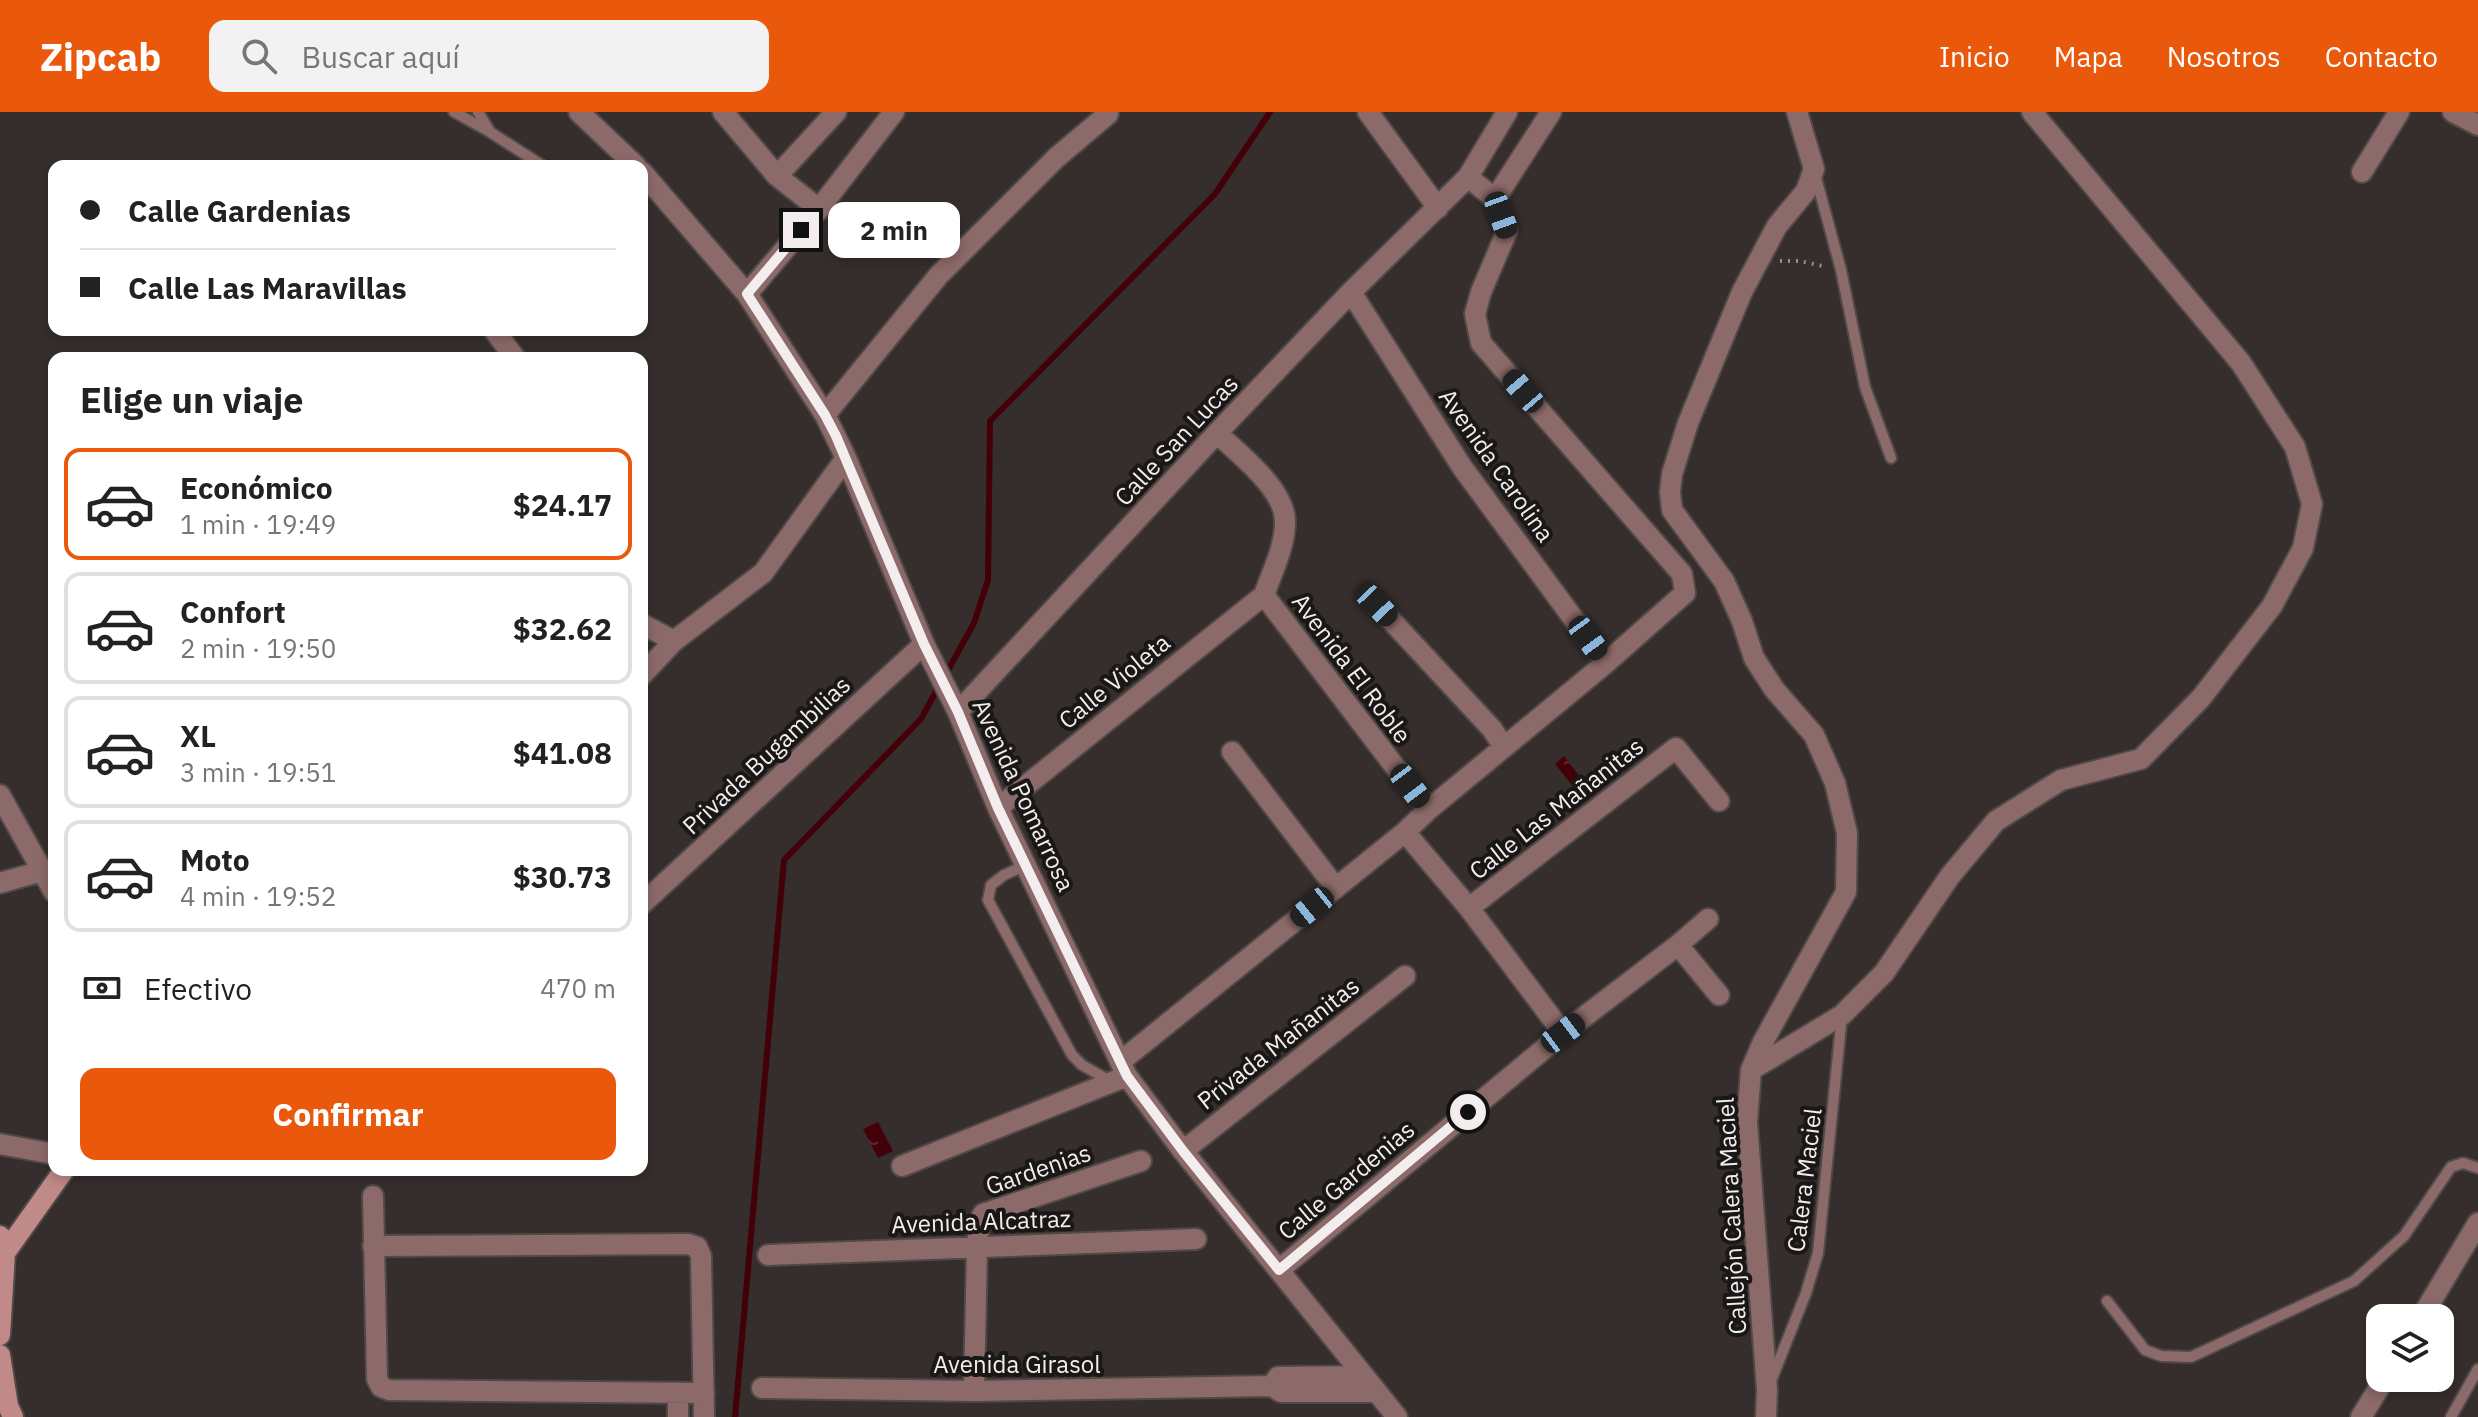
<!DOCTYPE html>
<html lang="es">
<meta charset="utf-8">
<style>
body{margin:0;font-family:"IBM Plex Sans",sans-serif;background:#f2f2f2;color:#222;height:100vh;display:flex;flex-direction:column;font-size:30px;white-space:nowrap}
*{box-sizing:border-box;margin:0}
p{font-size:26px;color:#767676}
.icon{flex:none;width:44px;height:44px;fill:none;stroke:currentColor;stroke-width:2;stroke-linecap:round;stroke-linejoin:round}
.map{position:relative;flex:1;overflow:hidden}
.sheet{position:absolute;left:48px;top:240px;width:600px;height:824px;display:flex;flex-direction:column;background:#fff;border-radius:16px;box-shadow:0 4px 12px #0003}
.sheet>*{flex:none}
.banner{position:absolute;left:48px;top:48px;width:600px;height:176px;border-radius:16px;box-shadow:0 4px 12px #0003;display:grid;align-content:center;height:176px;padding:0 32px;background:#fff}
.tools{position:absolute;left:2366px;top:1192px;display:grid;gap:16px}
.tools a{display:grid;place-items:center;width:88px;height:88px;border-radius:16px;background:#fff;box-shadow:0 4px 12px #0003;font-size:40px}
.end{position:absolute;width:36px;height:36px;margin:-18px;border:10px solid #f3eded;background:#111;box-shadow:0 0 0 4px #111}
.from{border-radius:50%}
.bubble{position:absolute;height:56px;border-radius:16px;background:#fff;box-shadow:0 4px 12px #0003;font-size:26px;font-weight:700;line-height:56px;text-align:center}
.car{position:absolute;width:24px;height:48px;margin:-24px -12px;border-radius:10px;box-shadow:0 0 6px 2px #0007;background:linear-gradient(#222 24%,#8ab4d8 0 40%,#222 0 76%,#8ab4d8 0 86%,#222 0)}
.banner b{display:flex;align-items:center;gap:28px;height:76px;font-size:30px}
.banner b+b{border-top:2px solid #e0e0e0}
.banner i{width:20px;height:20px;background:#222}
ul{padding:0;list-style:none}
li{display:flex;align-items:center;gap:24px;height:112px;margin:0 16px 12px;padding:0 16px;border:4px solid #e0e0e0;border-radius:16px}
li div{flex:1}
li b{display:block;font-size:30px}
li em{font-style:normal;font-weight:700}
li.on{border-color:#ea580c}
li>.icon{width:72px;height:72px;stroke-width:1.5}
h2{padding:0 32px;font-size:36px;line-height:96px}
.pay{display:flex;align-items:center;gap:20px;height:88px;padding:0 32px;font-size:30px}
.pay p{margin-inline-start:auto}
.primary-button{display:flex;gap:16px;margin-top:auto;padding:16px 32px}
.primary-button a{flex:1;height:92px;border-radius:16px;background:#ea580c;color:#fff;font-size:32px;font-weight:700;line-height:92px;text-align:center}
header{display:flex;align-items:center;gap:48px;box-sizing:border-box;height:112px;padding:0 40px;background:#ea580c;color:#fff}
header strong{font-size:38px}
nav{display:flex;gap:44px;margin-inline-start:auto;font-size:28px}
.search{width:560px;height:72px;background:#f2f2f2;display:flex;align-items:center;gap:20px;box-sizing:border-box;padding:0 28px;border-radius:16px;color:#767676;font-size:30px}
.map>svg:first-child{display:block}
.water{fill:url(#water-ripples)}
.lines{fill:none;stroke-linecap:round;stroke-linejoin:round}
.stream{stroke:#440009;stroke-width:6}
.lane-casing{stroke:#504948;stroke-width:14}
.street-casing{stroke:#504948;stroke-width:24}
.secondary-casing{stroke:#504948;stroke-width:24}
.path{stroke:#948d8d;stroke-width:4;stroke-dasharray:2 6;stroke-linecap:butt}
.lane{stroke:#8c6a69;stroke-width:10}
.street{stroke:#8c6a69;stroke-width:20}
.secondary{stroke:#c08a88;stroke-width:20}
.route{stroke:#f3eded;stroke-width:10}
.labels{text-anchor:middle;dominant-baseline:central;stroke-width:8;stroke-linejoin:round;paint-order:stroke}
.street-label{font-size:24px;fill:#f3eded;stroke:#1a1717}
</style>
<header>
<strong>Zipcab</strong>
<div class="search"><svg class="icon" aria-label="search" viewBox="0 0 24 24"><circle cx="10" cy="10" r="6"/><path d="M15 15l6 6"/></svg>Buscar aquí</div>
<nav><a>Inicio</a><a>Mapa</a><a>Nosotros</a><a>Contacto</a></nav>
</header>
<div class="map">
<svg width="2478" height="1305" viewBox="0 0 2478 1305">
<defs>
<pattern id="water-ripples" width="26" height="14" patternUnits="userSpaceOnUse" patternTransform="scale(2)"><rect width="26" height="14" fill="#440009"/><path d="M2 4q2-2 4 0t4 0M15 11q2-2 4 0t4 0" fill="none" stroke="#5f262d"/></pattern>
</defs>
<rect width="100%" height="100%" fill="#352e2d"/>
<path class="water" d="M1564,644L1580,665L1571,672L1555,652Z
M878,1010L893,1039L878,1046L863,1017Z"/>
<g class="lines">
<path class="stream" d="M946,562L974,511L988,468L990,309L1215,82L1270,0
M735,1305L784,748L921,607L940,572"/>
<g class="lane-casing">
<path id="lane" d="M454,0L490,20L543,54
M478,0L489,18
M1815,62L1841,158L1865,275L1891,346
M1026,753L1004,763L991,773L988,788L1072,943L1082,953L1112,970
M2107,1189L2145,1238L2161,1244L2191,1245L2354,1169L2404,1124L2451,1055L2463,1051L2478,1056
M1771,1269L1806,1181L1818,1141L1842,903
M2451,1305L2478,1257"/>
</g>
<g class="street-casing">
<path id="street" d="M579,0L636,54
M723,0L777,64L819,97
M1368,0L1438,96
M2453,0L2478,13
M642,60L747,182L825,303L846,346L924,532L958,600L998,696L1127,964L1183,1039L1397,1305
M2362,60L2399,0
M777,64L836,0
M1495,87L1551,0
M1351,180L1462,355L1606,551
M747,182L819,97L894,0
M494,218L515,246
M825,303L939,163L1056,46L1108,2
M1217,321C1239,342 1286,378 1285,410C1285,435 1272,460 1264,483
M1264,483L1428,698
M1377,493L1492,617L1504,635
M642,512L674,529
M642,563L674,529L763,461L846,346
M958,600L1217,321L1351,180L1468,65L1507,0
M1232,640L1336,776
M0,683L54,780
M998,696L1264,483
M1405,720L1469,796L1563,921
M0,771L42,759
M642,792L924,532
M1469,796L1676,636L1719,689
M1678,833L1719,883
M1120,950L1405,720L1428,698L1606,551L1685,481L1682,462L1481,231L1475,202L1481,180L1507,119L1495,87L1468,65
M1751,958L1842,903L1884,861L1950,764L1996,709L2061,668L2141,647L2201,586L2272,494L2303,436L2312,392L2295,335L2241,251L2032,0
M0,1032L54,1042
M1183,1039L1405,864
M902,1054L1127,964
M373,1084L377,1267L381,1275L389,1278L704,1281
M373,1134L688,1132L697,1135L701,1144L704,1305
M768,1143L1196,1127
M1279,1158L1563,921L1678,833L1708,807
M2421,1206L2478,1111
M1272,1274L1278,1265L1363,1264
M762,1276L974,1279L1272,1274L1281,1280H1376
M974,1279L977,1135L979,1110L983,1102L1141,1049
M678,1305V1282
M1766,1305L1767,1278L1747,1010L1751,958L1763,930L1846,780L1847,721L1835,671L1814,623L1774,577L1754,546L1742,509L1724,469L1672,398L1670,380L1672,362L1688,311L1742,180L1777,114L1806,79L1814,57L1797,0
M2361,1305L2385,1266"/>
</g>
<g class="secondary-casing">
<path id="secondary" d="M0,1124L5,1141L0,1223
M5,1141L64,1058
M0,1243L8,1294L13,1305"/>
</g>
<path class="path" d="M1780,149H1800L1827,155"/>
<use href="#lane" class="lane"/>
<use href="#street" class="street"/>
<use href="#secondary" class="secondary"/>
</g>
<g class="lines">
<path class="route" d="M801,118L747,182L825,303L836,324L924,532L958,600L998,696L1127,964L1183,1039L1279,1158L1468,1000"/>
</g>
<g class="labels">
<g class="street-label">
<text transform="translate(1176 328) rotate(-47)">Calle San Lucas</text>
<text transform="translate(1497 353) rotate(55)">Avenida Carolina</text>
<text transform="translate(1352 556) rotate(53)">Avenida El Roble</text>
<text transform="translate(1114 569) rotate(-39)">Calle Violeta</text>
<text transform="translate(766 643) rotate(-43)">Privada Bugambilias</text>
<text transform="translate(1024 683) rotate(65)">Avenida Pomarrosa</text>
<text transform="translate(1556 696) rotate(-38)">Calle Las Mañanitas</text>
<text transform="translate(1278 931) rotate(-38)">Privada Mañanitas</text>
<text transform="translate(1038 1057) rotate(-19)">Gardenias</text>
<text transform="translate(1346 1068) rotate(-40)">Calle Gardenias</text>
<text transform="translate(1804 1068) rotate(-83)">Calera Maciel</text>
<text transform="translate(1731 1104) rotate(-93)">Callejón Calera Maciel</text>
<text transform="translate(981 1109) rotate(-2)">Avenida Alcatraz</text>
<text x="1017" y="1252">Avenida Girasol</text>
</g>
</g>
</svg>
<div class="tools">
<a><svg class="icon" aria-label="layers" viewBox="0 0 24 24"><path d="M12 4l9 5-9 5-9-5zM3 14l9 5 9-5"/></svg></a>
</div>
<i class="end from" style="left:1468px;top:1000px"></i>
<i class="end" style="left:801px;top:118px"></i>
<div class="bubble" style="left:828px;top:90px;width:132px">2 min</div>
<i class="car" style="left:1501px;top:103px;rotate:160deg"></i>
<i class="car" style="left:1523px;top:279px;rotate:319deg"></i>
<i class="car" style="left:1377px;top:493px;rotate:137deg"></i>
<i class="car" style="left:1588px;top:526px;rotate:144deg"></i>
<i class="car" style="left:1410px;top:674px;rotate:143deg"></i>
<i class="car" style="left:1312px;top:795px;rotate:231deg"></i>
<i class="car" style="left:1563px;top:921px;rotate:53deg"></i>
<div class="banner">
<b><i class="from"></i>Calle Gardenias</b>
<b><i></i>Calle Las Maravillas</b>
</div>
<section class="sheet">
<h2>Elige un viaje</h2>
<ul>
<li class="on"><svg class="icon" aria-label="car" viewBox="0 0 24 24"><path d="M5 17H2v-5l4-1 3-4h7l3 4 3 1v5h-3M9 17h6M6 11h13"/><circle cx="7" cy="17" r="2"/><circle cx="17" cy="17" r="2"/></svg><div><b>Económico</b><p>1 min · 19:49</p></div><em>$24.17</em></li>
<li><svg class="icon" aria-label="car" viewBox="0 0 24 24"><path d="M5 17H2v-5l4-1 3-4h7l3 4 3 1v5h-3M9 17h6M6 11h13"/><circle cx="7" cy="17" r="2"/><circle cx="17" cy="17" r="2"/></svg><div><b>Confort</b><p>2 min · 19:50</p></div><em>$32.62</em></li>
<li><svg class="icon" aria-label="car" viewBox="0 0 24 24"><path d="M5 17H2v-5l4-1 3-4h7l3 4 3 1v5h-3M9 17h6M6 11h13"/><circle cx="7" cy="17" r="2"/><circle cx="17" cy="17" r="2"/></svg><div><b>XL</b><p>3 min · 19:51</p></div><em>$41.08</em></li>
<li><svg class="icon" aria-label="car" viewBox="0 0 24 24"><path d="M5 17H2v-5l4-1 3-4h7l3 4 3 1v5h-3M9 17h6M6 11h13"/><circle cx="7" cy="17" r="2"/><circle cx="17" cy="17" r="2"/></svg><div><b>Moto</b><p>4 min · 19:52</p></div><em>$30.73</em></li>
</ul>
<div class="pay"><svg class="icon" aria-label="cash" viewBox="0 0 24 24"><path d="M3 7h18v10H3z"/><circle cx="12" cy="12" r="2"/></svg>Efectivo<p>470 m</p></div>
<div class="primary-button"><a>Confirmar</a></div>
</section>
</div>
